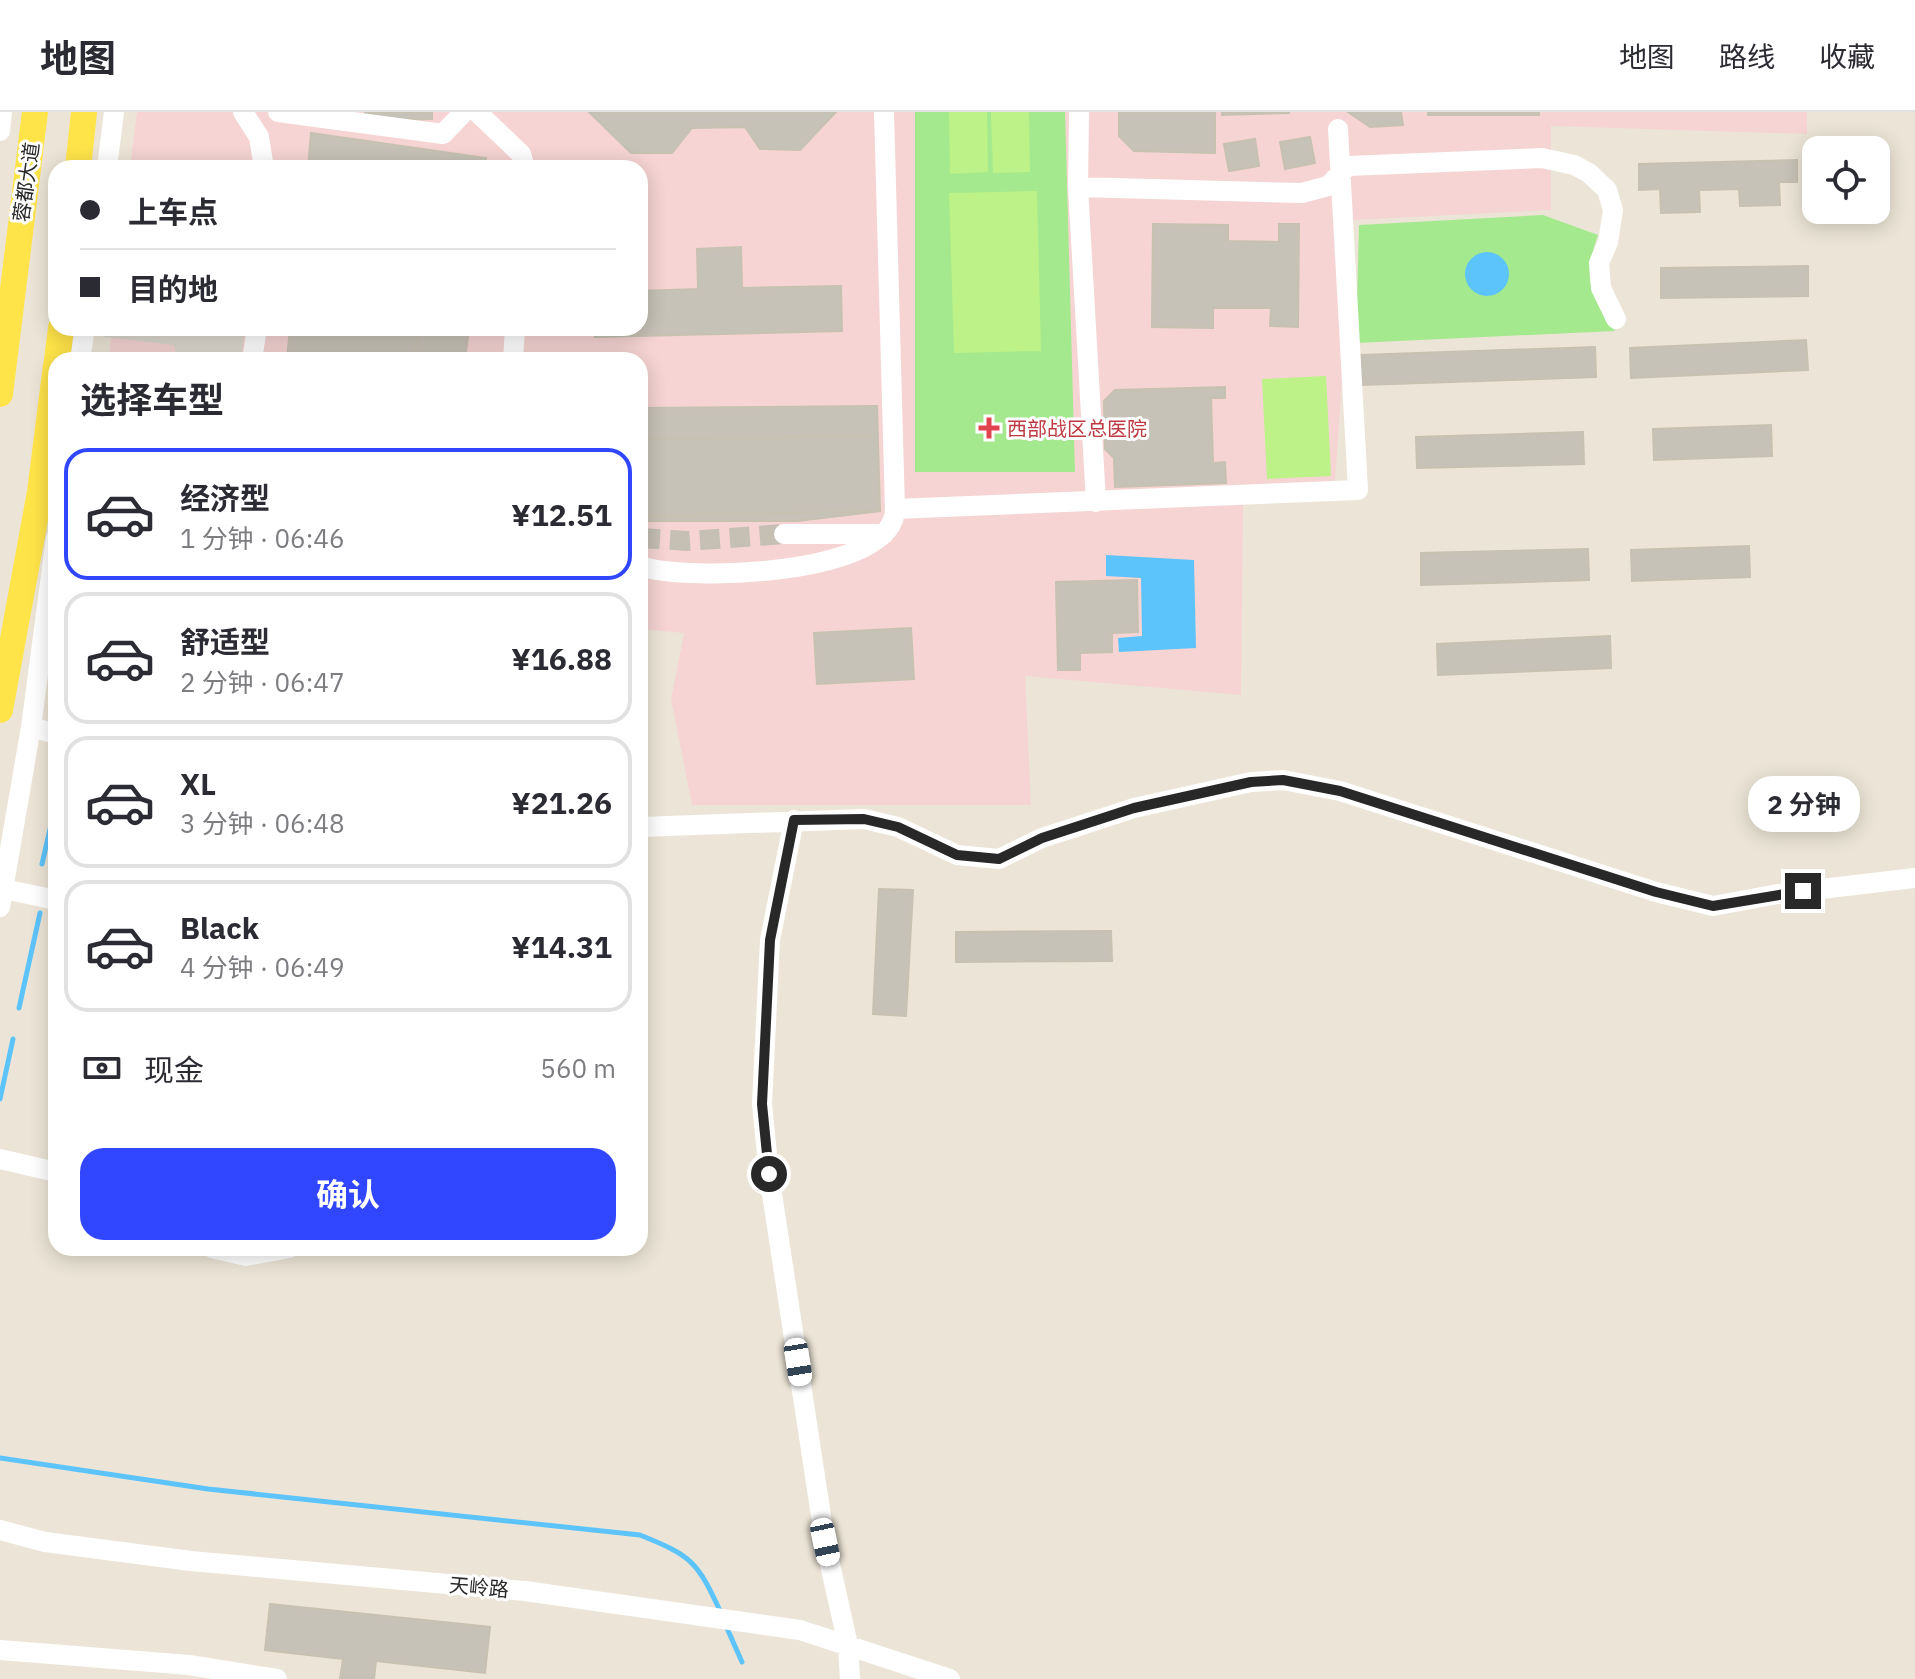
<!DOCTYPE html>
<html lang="zh">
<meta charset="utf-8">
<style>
body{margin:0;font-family:"IBM Plex Sans","Noto Sans SC",sans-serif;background:#f7f7f7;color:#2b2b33;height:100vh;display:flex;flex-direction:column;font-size:30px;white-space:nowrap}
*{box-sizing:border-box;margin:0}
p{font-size:26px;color:#7c7c81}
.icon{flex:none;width:44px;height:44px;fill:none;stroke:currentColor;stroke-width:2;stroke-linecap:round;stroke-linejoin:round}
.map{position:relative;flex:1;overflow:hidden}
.panel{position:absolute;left:48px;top:240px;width:600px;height:904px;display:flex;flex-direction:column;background:#fff;border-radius:24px;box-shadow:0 4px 20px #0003}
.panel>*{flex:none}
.hud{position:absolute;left:48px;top:48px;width:600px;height:176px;border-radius:24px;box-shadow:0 4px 20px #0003;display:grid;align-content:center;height:176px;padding:0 32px;background:#fff}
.tools{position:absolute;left:1802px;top:24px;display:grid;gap:16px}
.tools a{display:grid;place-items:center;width:88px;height:88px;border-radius:16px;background:#fff;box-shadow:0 4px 20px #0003;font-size:40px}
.end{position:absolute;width:36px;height:36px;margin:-18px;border:10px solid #282828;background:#fff;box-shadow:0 0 0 4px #fff}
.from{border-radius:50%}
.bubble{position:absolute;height:56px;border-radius:24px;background:#fff;box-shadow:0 4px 20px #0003;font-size:26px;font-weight:700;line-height:56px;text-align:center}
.car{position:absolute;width:24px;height:48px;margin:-24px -12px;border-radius:10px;box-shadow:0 0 6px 2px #0007;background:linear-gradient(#fff 24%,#345 0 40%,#fff 0 76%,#345 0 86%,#fff 0)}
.hud b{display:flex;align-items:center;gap:28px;height:76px;font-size:30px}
.hud b+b{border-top:2px solid #e1e1e2}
.hud i{width:20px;height:20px;background:#2b2b33}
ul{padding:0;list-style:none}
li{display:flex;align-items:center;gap:24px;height:132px;margin:0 16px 12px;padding:0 16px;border:4px solid #e1e1e2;border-radius:24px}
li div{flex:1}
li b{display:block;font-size:30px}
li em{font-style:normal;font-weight:700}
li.current{border-color:#3146ff}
li>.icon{width:72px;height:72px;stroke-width:1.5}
h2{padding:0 32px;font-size:36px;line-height:96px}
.pay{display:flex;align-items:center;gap:20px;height:88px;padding:0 32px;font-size:30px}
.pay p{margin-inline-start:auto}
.primary-button{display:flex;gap:16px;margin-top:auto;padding:16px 32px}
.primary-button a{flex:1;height:92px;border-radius:24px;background:#3146ff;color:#fff;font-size:32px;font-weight:700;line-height:92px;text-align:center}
header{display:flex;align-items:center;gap:48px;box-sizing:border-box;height:112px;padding:0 40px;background:#fff;border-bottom:2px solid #e1e1e2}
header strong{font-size:38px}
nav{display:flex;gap:44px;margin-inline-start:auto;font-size:28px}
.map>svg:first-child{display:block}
.medical{fill:#f5d4d3}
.green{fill:#a4e98d}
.pitch{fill:#bcf287}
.plaza{fill:#dcd8ce}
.water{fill:#5dc4fb}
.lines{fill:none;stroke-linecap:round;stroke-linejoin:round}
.stream{stroke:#5dc4fb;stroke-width:5}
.building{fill:#c7c2b7;stroke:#c7c1b1;stroke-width:2}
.minor-tunnel{stroke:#c5bfb4;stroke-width:20;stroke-dasharray:20 10;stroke-linecap:butt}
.minor{stroke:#fff;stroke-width:20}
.major{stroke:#ffe449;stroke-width:26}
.route{stroke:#282828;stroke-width:10}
.health-dot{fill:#e0444e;stroke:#fff;stroke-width:3}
.labels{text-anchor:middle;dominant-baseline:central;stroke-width:6;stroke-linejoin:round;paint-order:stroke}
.street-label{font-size:20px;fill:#282828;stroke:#fff}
.health-label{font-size:20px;fill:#be3a42;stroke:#fff;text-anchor:start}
</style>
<header>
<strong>地图</strong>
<nav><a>地图</a><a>路线</a><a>收藏</a></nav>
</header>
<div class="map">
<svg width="1915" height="1567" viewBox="0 0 1915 1567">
<rect width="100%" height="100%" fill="#ece5d7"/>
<path class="medical" d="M137,0H1807V22L1551,14V98L1353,108L1334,384L1243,391L1241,583L1025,564L1031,693H692L671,587L684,521L640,517V248H109L112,216H640V56H130Z"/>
<path class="green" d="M915,0H1065L1075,360H915Z
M1543,103L1598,123C1582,168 1590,182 1615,219L1356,231L1359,113Z"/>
<path class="pitch" d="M949,0H987L988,60L950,62Z
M991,0H1029L1030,60L993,61Z
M1037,79L1041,239L954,241L949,81Z
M1326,264L1331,364L1267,367L1262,267Z"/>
<path class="plaza" d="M105,216H245L241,248H209V245L176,241L174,233L104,225Z"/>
<path class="water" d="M1465 162a22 22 0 1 1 44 0a22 22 0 1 1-44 0Z
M1106,443L1194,448L1196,536L1119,540L1118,526L1142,524L1141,466L1106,464Z"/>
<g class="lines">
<path class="stream" d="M42,752L56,691
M19,896L40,801
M0,987L13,927
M0,1346L208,1377L640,1423C692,1444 697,1449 721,1501
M726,1514L742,1550"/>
</g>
<path class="building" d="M365,0H432V7L365,9Z
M589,0H836L800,38L760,37L745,15L692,16L672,41H631Z
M1119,0H1215V41L1134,39L1119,24Z
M1222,0H1289V1L1222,3Z
M1348,0H1401L1403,13L1370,15Z
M1428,0H1539V3H1428Z
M311,21L486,46L485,56H308Z
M1310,25L1315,51L1285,57L1280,30Z
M1255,27L1259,54L1229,59L1224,32Z
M1797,48V70H1779L1780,93L1740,94L1739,77L1699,78L1700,100L1661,101L1660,77L1639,78V52Z
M1153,112L1228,113V129L1279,130V112H1299L1298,215L1270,214L1271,196H1213V216L1152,215Z
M741,135L742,176L841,174L842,219L595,225V216H640V179L698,177L697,137Z
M1808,154V184L1661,186V156Z
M290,216H469L465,248H287Z
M469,216L465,248H412L418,227L413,216Z
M1806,228L1808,258L1631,266L1630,236Z
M1595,235L1596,265L1362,273L1361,243Z
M1225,275V286H1211L1213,351L1225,350L1226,371L1115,375L1114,346L1105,337L1104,289L1115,278Z
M877,294L880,399L640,404V296Z
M1771,313L1772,344L1654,348L1653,317Z
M1583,320L1584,352L1417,356L1416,325Z
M877,324L880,399L797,409H640V327Z
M1749,434L1750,465L1632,469L1631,438Z
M1588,437L1589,468L1421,473V441Z
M1137,468L1138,520L1112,521V540L1080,541V558H1058L1056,470Z
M911,516L914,567L817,572L814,521Z
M1610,524L1611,556L1438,563L1437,532Z
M879,777L913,778L906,904L873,902Z
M1111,819L1112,849L956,850V820Z
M270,1492L490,1515L485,1561L376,1549L374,1567H340L343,1547L265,1538Z"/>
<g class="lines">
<path class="minor-tunnel" d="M640,426L688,429L784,422"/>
<path class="minor" d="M243,0L259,25L264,56
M278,0L443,22L464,0
M477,0L521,42L525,56
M884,0L895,397
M1079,0L1078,75L1096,390
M0,19L2,0
M107,56L114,0
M1078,75L1302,81L1328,74L1348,54L1542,46L1574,53L1589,61L1607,78L1613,98L1608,130L1599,151L1601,176L1616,207
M80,248L85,216
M252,248L257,216
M513,248L515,216
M784,422H884
M640,454C686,470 895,464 895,397L1358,378L1338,17
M31,615L56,622
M794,708L770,828L762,992L769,1062L825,1430L848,1533L850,1567
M640,715L864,707L898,715L957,743L999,747L1042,726L1134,696L1251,670L1283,668L1340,679L1656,780L1713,794L1778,782L1915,766
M4,777L56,788
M0,795L31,615L56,426
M0,1047L56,1060
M212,1136L246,1144L289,1136
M0,1418L45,1430L191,1449L525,1479L800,1518L950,1567
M0,1538L189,1553L277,1567"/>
<path class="major" d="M78,56L84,0
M57,248L61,216
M0,282L35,0
M0,598L40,380L56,253"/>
</g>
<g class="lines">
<path class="route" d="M769,1062L762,992L770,828L794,708L864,707L898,715L957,743L999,747L1042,726L1134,696L1251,670L1283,668L1340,679L1656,780L1713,794L1803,779"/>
</g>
<path class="health-dot" d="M985 304h8v8h8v8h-8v8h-8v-8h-8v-8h8z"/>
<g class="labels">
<g class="street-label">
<text transform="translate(26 70) rotate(-82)">蓉都大道</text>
<text transform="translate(479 1475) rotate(5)">天岭路</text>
</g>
<g class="health-label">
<text x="1007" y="316">西部战区总医院</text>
</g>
</g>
</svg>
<div class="tools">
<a><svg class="icon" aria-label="locate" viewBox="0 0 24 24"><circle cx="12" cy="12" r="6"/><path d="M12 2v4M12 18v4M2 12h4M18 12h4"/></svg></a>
</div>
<i class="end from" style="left:769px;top:1062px"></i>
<i class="end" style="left:1803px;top:779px"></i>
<div class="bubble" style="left:1748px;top:664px;width:112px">2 分钟</div>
<i class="car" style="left:798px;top:1250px;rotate:171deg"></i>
<i class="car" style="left:825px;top:1430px;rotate:168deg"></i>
<div class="hud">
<b><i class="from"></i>上车点</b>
<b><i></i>目的地</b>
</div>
<section class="panel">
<h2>选择车型</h2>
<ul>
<li class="current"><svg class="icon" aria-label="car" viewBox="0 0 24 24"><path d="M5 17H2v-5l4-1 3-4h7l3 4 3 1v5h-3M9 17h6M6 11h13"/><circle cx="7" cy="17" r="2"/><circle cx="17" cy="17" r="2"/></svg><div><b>经济型</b><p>1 分钟 · 06:46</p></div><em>¥12.51</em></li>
<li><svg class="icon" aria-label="car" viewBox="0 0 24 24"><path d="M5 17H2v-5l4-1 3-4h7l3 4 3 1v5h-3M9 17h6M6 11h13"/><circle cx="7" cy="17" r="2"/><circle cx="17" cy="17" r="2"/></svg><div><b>舒适型</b><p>2 分钟 · 06:47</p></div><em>¥16.88</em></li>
<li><svg class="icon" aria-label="car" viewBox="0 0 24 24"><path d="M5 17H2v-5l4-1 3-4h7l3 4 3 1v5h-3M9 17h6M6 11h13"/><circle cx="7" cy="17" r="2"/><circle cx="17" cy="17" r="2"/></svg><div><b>XL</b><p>3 分钟 · 06:48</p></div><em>¥21.26</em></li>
<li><svg class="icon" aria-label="car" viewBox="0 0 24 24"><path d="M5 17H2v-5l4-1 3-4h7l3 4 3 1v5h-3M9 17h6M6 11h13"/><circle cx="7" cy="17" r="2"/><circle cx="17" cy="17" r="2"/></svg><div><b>Black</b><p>4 分钟 · 06:49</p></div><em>¥14.31</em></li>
</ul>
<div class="pay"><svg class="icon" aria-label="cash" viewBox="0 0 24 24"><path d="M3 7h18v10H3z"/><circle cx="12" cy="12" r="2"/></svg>现金<p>560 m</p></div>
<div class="primary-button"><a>确认</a></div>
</section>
</div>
